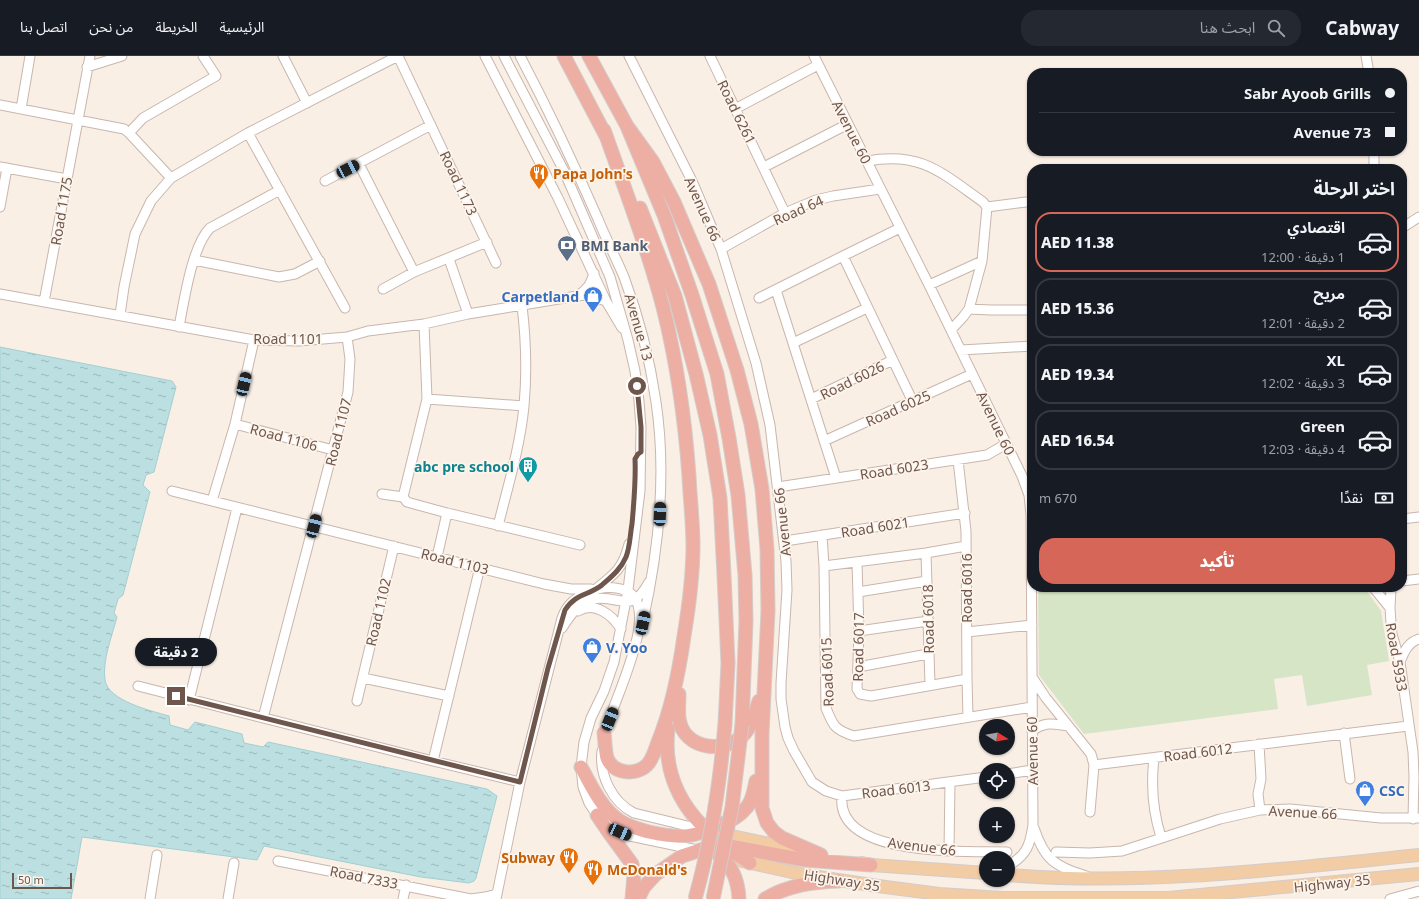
<!DOCTYPE html>
<html lang="ar">
<meta charset="utf-8">
<style>
body{margin:0;font-family:"Noto Sans","Noto Sans Arabic",sans-serif;background:#242831;color:#f1f3f6;direction:rtl;height:100vh;display:flex;flex-direction:column;font-size:15px;white-space:nowrap}
*{box-sizing:border-box;margin:0}
p{font-size:13px;color:#9ea1a6}
.icon{flex:none;width:22px;height:22px;fill:none;stroke:currentColor;stroke-width:2;stroke-linecap:round;stroke-linejoin:round}
.map{position:relative;flex:1;overflow:hidden;direction:ltr}
.side{position:absolute;left:1027px;top:108px;width:380px;height:428px;display:flex;flex-direction:column;background:#171b24;border-radius:16px;box-shadow:0 1px 3px #0004;direction:rtl}
.side>*{flex:none}
.top-card{position:absolute;left:1027px;top:12px;width:380px;height:88px;border-radius:16px;box-shadow:0 1px 3px #0004;direction:rtl;display:grid;align-content:center;height:88px;padding:0 12px;background:#171b24}
.needle{width:26px;rotate:101deg}
.controls{position:absolute;left:979px;top:663px;display:grid;gap:8px}
.controls a{display:grid;place-items:center;width:36px;height:36px;border-radius:50%;background:#171b24;box-shadow:0 1px 3px #0004;font-size:20px}
.scale{position:absolute;left:12px;bottom:10px;width:60px;box-sizing:border-box;padding-left:4px;border:2px solid #6f564d;border-top:0;font-size:11px;line-height:14px;white-space:nowrap;color:#6f564d;-webkit-text-stroke:3px #fdf4eb;paint-order:stroke}
.end{position:absolute;width:18px;height:18px;margin:-9px;border:5px solid #6f564d;background:#fff;box-shadow:0 0 0 2px #fff}
.from{border-radius:50%}
.bubble{position:absolute;height:28px;border-radius:14px;background:#171b24;box-shadow:0 1px 3px #0004;font-size:13px;font-weight:800;line-height:28px;text-align:center;direction:rtl}
.car{position:absolute;width:12px;height:24px;margin:-12px -6px;border-radius:5px;box-shadow:0 0 3px 1px #0007;background:linear-gradient(#222 24%,#8ab4d8 0 40%,#222 0 76%,#8ab4d8 0 86%,#222 0)}
.top-card b{display:flex;align-items:center;gap:14px;height:38px;font-size:15px}
.top-card b+b{border-top:1px solid #363941}
.top-card i{width:10px;height:10px;background:#f1f3f6}
ul{padding:0;list-style:none}
li{display:flex;align-items:center;gap:12px;height:60px;margin:0 8px 6px;padding:0 4px;border:2px solid #363941;border-radius:16px}
li div{flex:1}
li b{display:block;font-size:15px}
li em{font-style:normal;font-weight:800}
li.current{border-color:#d66658}
li>.icon{width:36px;height:36px;stroke-width:1.5}
h2{padding:0 12px;font-size:18px;line-height:48px}
.pay{display:flex;align-items:center;gap:10px;height:44px;padding:0 12px;font-size:15px}
.pay p{margin-inline-start:auto}
.action{display:flex;gap:8px;margin-top:auto;padding:8px 12px}
.action a{flex:1;height:46px;border-radius:16px;background:#d66658;color:#fff;font-size:16px;font-weight:800;line-height:46px;text-align:center}
header{display:flex;align-items:center;gap:24px;box-sizing:border-box;height:56px;padding:0 20px;background:#171b24;border-bottom:1px solid #363941}
header strong{font-size:19px}
nav{display:flex;gap:22px;margin-inline-start:auto;font-size:14px}
.search{width:280px;height:36px;background:#242831;display:flex;align-items:center;gap:10px;box-sizing:border-box;padding:0 14px;border-radius:16px;color:#9ea1a6;font-size:15px}
.map>svg:first-child{display:block}
.grass{fill:#d6e5c5}
.water{fill:url(#water-ripples);stroke:#a3cfd1}
.lines{fill:none;stroke-linecap:round;stroke-linejoin:round}
.minor-casing{stroke:#c9b6ad;stroke-width:11}
.major-casing{stroke:#d4ccca;stroke-width:14}
.highway-casing{stroke:#d4ccca;stroke-width:15}
.minor{stroke:#fff;stroke-width:9}
.major{stroke:#f1cca5;stroke-width:12}
.highway{stroke:#edaea3;stroke-width:13}
.highway-bridge-casing{stroke:#d4ccca;stroke-width:15;stroke-linecap:butt}
.highway-bridge{stroke:#edaea3;stroke-width:13}
.route{stroke:#6f564d;stroke-width:5}
.labels{text-anchor:middle;dominant-baseline:central;stroke-width:3.5;stroke-linejoin:round;paint-order:stroke}
.street-label{font-size:14px;fill:#6f564d;stroke:#fdf4eb}
.food-label{font-size:14px;font-weight:bold;fill:#c56008;stroke:#fdf4eb;text-anchor:start}
.service-label{font-size:14px;font-weight:bold;fill:#4e5e75;stroke:#fdf4eb;text-anchor:start}
.shop-label{font-size:14px;font-weight:bold;fill:#366cbe;stroke:#fdf4eb;text-anchor:start}
.culture-label{font-size:14px;font-weight:bold;fill:#0d838f;stroke:#fdf4eb;text-anchor:end}
</style>
<header>
<strong>Cabway</strong>
<div class="search"><svg class="icon" aria-label="search" viewBox="0 0 24 24"><circle cx="10" cy="10" r="6"/><path d="M15 15l6 6"/></svg>ابحث هنا</div>
<nav><a>الرئيسية</a><a>الخريطة</a><a>من نحن</a><a>اتصل بنا</a></nav>
</header>
<div class="map">
<svg width="1419" height="843" viewBox="0 0 1419 843">
<defs>
<pattern id="water-ripples" width="26" height="14" patternUnits="userSpaceOnUse"><rect width="26" height="14" fill="#bcdfe1"/><path d="M2 4q2-2 4 0t4 0M15 11q2-2 4 0t4 0" fill="none" stroke="#9db8b9"/></pattern>
</defs>
<rect width="100%" height="100%" fill="#f9efe5"/>
<path class="grass" d="M1038,531H1364L1381,555L1389,605L1367,609L1372,639L1307,650L1302,619L1274,623L1278,653L1084,678L1039,619Z"/>
<path class="water" d="M0,291L172,325L176,331L154,416L146,419L143,429L150,436L123,539L118,543L114,557L117,561C112,580 102,605 105,624C108,645 152,655 169,660L170,669L188,674L195,666L242,678L244,687L263,691L268,686L487,733L497,740L476,822L474,825L469,827L421,821L264,790L257,804L82,781L71,843H0Z"/>
<g class="lines">
<g class="minor-casing">
<path id="minor" d="M283,0L307,47
M398,0L496,207
M485,0L558,142L606,245L622,272
M504,0L564,115L610,221L628,284L635,315L639,345L641,371L640,435L628,534L614,606L604,635L591,662L584,686L581,711L583,731L589,747L597,759L611,772L630,780L697,794
M520,0C548,53 574,108 598,163C606,183 616,202 624,221C639,261 650,304 656,346C667,420 659,493 643,565
M629,0L692,125L721,193L756,307L770,369L786,505L787,534L781,627V643L785,671L788,682L794,695L812,726L826,735L842,740L986,721
M710,0L785,157
M814,0L929,229L1022,420L1029,439L1031,459L1033,769C1030,789 1027,799 1008,810
M1366,0L1369,17
M87,11L122,0
M0,49L124,73L129,77L171,122
M21,53L30,0
M735,53L818,9
M129,77L143,62L216,20L203,0
M248,77L345,252
M1374,95V113
M867,105C921,95 942,117 983,146L987,151L982,205L969,253L963,261L951,274
M359,108L414,216
M0,111L67,123
M764,111L848,68
M325,125L431,69
M0,151L7,112
M987,151L1026,146H1031L1032,147
M1402,172L1419,161
M721,193L785,157L816,144L833,140L880,133
M843,200L913,346
M449,203L468,258
M194,204L279,221L295,218L320,205
M929,229L982,205
M383,233L414,216L487,186
M776,234L836,422
M0,238L254,284L299,285L347,281L368,275L424,268L468,258L577,240L586,239L606,245
M577,240C587,234 591,228 594,217
M759,242L843,200L900,172
M44,246L90,0
M969,253L991,254H1032
M120,259L124,231L135,178L151,145L171,122L248,77L398,0
M179,271C184,245 192,190 210,172L280,134
M793,287L867,252
M961,294L1032,290
M427,343L524,350
M811,343L893,304
M235,368L333,394
M824,385L972,318
M958,404L966,475L967,623L968,661
M778,431L987,399L1006,388
M172,435L544,528L571,533H591
M382,438L403,441L407,446L447,457L580,489
M403,441L427,343L424,268
M212,445L235,368L254,284
M1402,463L1419,461
M498,470C508,430 520,391 524,350C527,317 526,283 522,250
M822,479L824,510L826,652C833,670 835,674 854,680L1032,651
M785,485L965,457
M926,497L930,629
M437,501L447,457
M857,506L859,575L857,633L860,638L871,640L967,623
M824,510L926,497L966,490
M1402,525L1419,523
M1373,531L1390,552
M1391,531L1390,552L1391,567L1392,578L1400,606L1413,696L1414,720L1413,763
M597,532C615,518 623,512 629,488
M858,536L927,525
M578,555C595,545 612,559 621,573
M562,572C569,561 579,546 593,543C619,538 631,560 649,526
M859,575L928,565
M967,576L1032,569
M1400,606C1404,596 1408,586 1419,583
M858,611L928,598
M1032,621L1046,642L1091,698L1094,709L1090,756
M363,622L449,640
M138,630L433,705L520,726
M189,644L237,452
M357,645L394,490
M263,662L348,336L350,303L347,281
M1032,675C1045,665 1052,668 1068,670
M1344,677L1350,723
M1259,688L1261,723L1258,738L1260,754
M602,695C599,719 612,746 634,757L704,774
M1154,702C1151,728 1153,756 1161,781
M433,705L480,511
M1094,709L1408,670
M1008,718L1032,714
M842,740C835,802 968,795 1007,796
M1034,772C1045,805 1054,809 1086,820
M949,795L950,726
M1056,796L1090,797L1122,795L1220,763L1260,754L1290,753L1381,762H1419
M278,805L471,843L485,841L497,838
M150,843L157,799
M228,843L234,807
M403,843L406,829
M496,843L520,726L562,562C567,548 575,542 589,536C600,531 610,530 621,533C670,544 607,654 604,682
M1390,843L1419,835"/>
</g>
<g class="major-casing">
<path id="major" d="M708,775L802,795
M742,805L805,819L878,830L939,838L1003,842H1169L1419,818
M862,807L871,809L986,817
M1008,819C1145,830 1283,813 1419,799"/>
</g>
<g class="highway-casing">
<path id="highway" d="M564,0L607,82
M589,0L627,70L664,159L692,239L717,318L729,382L738,439L745,519L746,565L742,669
M627,70L653,106L674,146L709,228L737,314L751,368L762,433L767,493L768,555L762,678V752L767,767L774,776L782,782L821,799
M604,74C625,133 647,191 663,251C677,307 685,363 689,420C690,443 693,466 693,489C693,520 689,550 684,580C679,616 672,652 658,686C655,694 653,703 647,709C636,720 613,718 607,702C605,695 605,684 604,677
M640,152L675,240L696,318L710,379L720,442L724,519L728,607L725,668
M679,638C679,646 678,655 679,662C683,695 728,699 746,676C753,667 756,656 759,645
M668,673C663,715 680,751 712,779
M581,711C591,730 602,753 620,765C629,771 639,773 649,776C680,783 693,782 722,768C732,764 740,760 747,751C753,744 754,734 756,725
M597,759L610,778L632,808L634,819L632,843
M729,793L750,807
M715,795C731,809 738,821 739,843
M638,843L644,831L656,818L682,800L710,791L724,789L805,804L871,809
M765,843C788,829 813,826 839,825"/>
</g>
<use href="#minor" class="minor"/>
<use href="#major" class="major"/>
<use href="#highway" class="highway"/>
<g class="highway-bridge-casing">
<path id="highway-bridge" d="M695,843C711,786 720,727 725,668
M713,843L732,751L742,669"/>
</g>
<use href="#highway-bridge" class="highway-bridge"/>
</g>
<g class="lines">
<path class="route" d="M176,640L520,726L548,612L565,554C576,537 588,540 602,529C611,521 621,513 626,501C630,491 630,479 632,468C634,446 636,425 635,403L638,398L641,396V371L637,330"/>
</g>
<defs>
<g id="restaurant-pin" transform="scale(1)"><path d="M0 17L-7.5 6A9.5 9.5 0 1 1 7.5 6Z" fill="#e8710a" stroke="#fdf4eb"/><path d="M-5-6h1v4h1v-4h1v4h1v-4h1v5L-1.5 .5V6h-2V.5L-5-1ZM5-6V6H3V1.5H1.5Q1.5-4 5-6Z" fill="#fff"/></g>
<g id="bank-pin" transform="scale(1)"><path d="M0 17L-7.5 6A9.5 9.5 0 1 1 7.5 6Z" fill="#5c6f8a" stroke="#fdf4eb"/><path d="M-6-4H6V4H-6ZM0-2.3a2.3 2.3 0 1 0 0 4.6a2.3 2.3 0 1 0 0-4.6Z" fill="#fff"/></g>
<g id="shop-pin" transform="scale(1)"><path d="M0 17L-7.5 6A9.5 9.5 0 1 1 7.5 6Z" fill="#3f7fe0" stroke="#fdf4eb"/><path d="M-5-2.5h2.3a2.7 3.5 0 0 1 5.4 0H5L5.5 6h-11ZM-1.5-2.5h3a1.5 2.3 0 0 0-3 0Z" fill="#fff"/></g>
<g id="building-pin" transform="scale(1)"><path d="M0 17L-7.5 6A9.5 9.5 0 1 1 7.5 6Z" fill="#0f9aa8" stroke="#fdf4eb"/><path d="M-4-6H4V6H1V3H-1V6H-4ZM-2.5-4.3h1.7v1.8h-1.7ZM.8-4.3h1.7v1.8H.8ZM-2.5-1h1.7V.8h-1.7ZM.8-1h1.7V.8H.8Z" fill="#fff"/></g>
</defs>
<g fill-rule="evenodd">
<use href="#restaurant-pin" x="539" y="117"/>
<use href="#bank-pin" x="567" y="189"/>
<use href="#shop-pin" x="593" y="240"/>
<use href="#building-pin" x="528" y="410"/>
<use href="#shop-pin" x="592" y="591"/>
<use href="#shop-pin" x="1365" y="734"/>
<use href="#restaurant-pin" x="569" y="801"/>
<use href="#restaurant-pin" x="593" y="813"/>
</g>
<g class="labels">
<g class="street-label">
<text transform="translate(737 56) rotate(64)">Road 6261</text>
<text transform="translate(852 76) rotate(63)">Avenue 60</text>
<text transform="translate(459 127) rotate(65)">Road 1173</text>
<text transform="translate(703 153) rotate(66)">Avenue 66</text>
<text transform="translate(798 154) rotate(-24)">Road 64</text>
<text transform="translate(61 155) rotate(-80)">Road 1175</text>
<text transform="translate(639 271) rotate(74)">Avenue 13</text>
<text x="288" y="282">Road 1101</text>
<text transform="translate(852 324) rotate(-26)">Road 6026</text>
<text transform="translate(898 352) rotate(-24)">Road 6025</text>
<text transform="translate(996 367) rotate(64)">Avenue 60</text>
<text transform="translate(338 376) rotate(-76)">Road 1107</text>
<text transform="translate(284 381) rotate(15)">Road 1106</text>
<text transform="translate(894 413) rotate(-9)">Road 6023</text>
<text transform="translate(782 466) rotate(-96)">Avenue 66</text>
<text transform="translate(875 471) rotate(-9)">Road 6021</text>
<text transform="translate(455 505) rotate(14)">Road 1103</text>
<text transform="translate(966 532) rotate(-90)">Road 6016</text>
<text transform="translate(378 556) rotate(-77)">Road 1102</text>
<text transform="translate(928 563) rotate(-91)">Road 6018</text>
<text transform="translate(858 591) rotate(-89)">Road 6017</text>
<text transform="translate(1397 601) rotate(80)">Road 5933</text>
<text transform="translate(827 616) rotate(-92)">Road 6015</text>
<text transform="translate(1032 695) rotate(-91)">Avenue 60</text>
<text transform="translate(1198 696) rotate(-7)">Road 6012</text>
<text transform="translate(896 733) rotate(-7)">Road 6013</text>
<text transform="translate(1303 756) rotate(3)">Avenue 66</text>
<text transform="translate(922 790) rotate(7)">Avenue 66</text>
<text transform="translate(364 821) rotate(11)">Road 7333</text>
<text transform="translate(842 824) rotate(9)">Highway 35</text>
<text transform="translate(1332 827) rotate(-6)">Highway 35</text>
</g>
<g class="food-label">
<text x="553" y="117">Papa John's</text>
<text x="555" y="801" text-anchor="end">Subway</text>
<text x="607" y="813">McDonald's</text>
</g>
<g class="service-label">
<text x="581" y="189">BMI Bank</text>
</g>
<g class="shop-label">
<text x="579" y="240" text-anchor="end">Carpetland</text>
<text x="606" y="591">V. Yoo</text>
<text x="1379" y="734">CSC</text>
</g>
<g class="culture-label">
<text x="514" y="410">abc pre school</text>
</g>
</g>
</svg>
<div class="controls">
<a><svg class="needle" viewBox="-14 -14 28 28"><path d="M0-13l5 13h-10z" fill="#e53935"/><path d="M0 13l5-13h-10z" fill="#9ea1a6"/></svg></a>
<a><svg class="icon" aria-label="locate" viewBox="0 0 24 24"><circle cx="12" cy="12" r="6"/><path d="M12 2v4M12 18v4M2 12h4M18 12h4"/></svg></a>
<a>+</a>
<a>−</a>
</div>
<div class="scale">50 m</div>
<i class="end from" style="left:637px;top:330px"></i>
<i class="end" style="left:176px;top:640px"></i>
<div class="bubble" style="left:135px;top:582px;width:82px">2 دقيقة</div>
<i class="car" style="left:348px;top:113px;rotate:63deg"></i>
<i class="car" style="left:244px;top:328px;rotate:13deg"></i>
<i class="car" style="left:660px;top:458px;rotate:2deg"></i>
<i class="car" style="left:314px;top:470px;rotate:15deg"></i>
<i class="car" style="left:643px;top:567px;rotate:12deg"></i>
<i class="car" style="left:610px;top:663px;rotate:22deg"></i>
<i class="car" style="left:620px;top:776px;rotate:114deg"></i>
<div class="top-card">
<b><i class="from"></i>Sabr Ayoob Grills</b>
<b><i></i>Avenue 73</b>
</div>
<section class="side">
<h2>اختر الرحلة</h2>
<ul>
<li class="current"><svg class="icon" aria-label="car" viewBox="0 0 24 24"><path d="M5 17H2v-5l4-1 3-4h7l3 4 3 1v5h-3M9 17h6M6 11h13"/><circle cx="7" cy="17" r="2"/><circle cx="17" cy="17" r="2"/></svg><div><b>اقتصادي</b><p>1 دقيقة · 12:00</p></div><em>AED 11.38</em></li>
<li><svg class="icon" aria-label="car" viewBox="0 0 24 24"><path d="M5 17H2v-5l4-1 3-4h7l3 4 3 1v5h-3M9 17h6M6 11h13"/><circle cx="7" cy="17" r="2"/><circle cx="17" cy="17" r="2"/></svg><div><b>مريح</b><p>2 دقيقة · 12:01</p></div><em>AED 15.36</em></li>
<li><svg class="icon" aria-label="car" viewBox="0 0 24 24"><path d="M5 17H2v-5l4-1 3-4h7l3 4 3 1v5h-3M9 17h6M6 11h13"/><circle cx="7" cy="17" r="2"/><circle cx="17" cy="17" r="2"/></svg><div><b>XL</b><p>3 دقيقة · 12:02</p></div><em>AED 19.34</em></li>
<li><svg class="icon" aria-label="car" viewBox="0 0 24 24"><path d="M5 17H2v-5l4-1 3-4h7l3 4 3 1v5h-3M9 17h6M6 11h13"/><circle cx="7" cy="17" r="2"/><circle cx="17" cy="17" r="2"/></svg><div><b>Green</b><p>4 دقيقة · 12:03</p></div><em>AED 16.54</em></li>
</ul>
<div class="pay"><svg class="icon" aria-label="cash" viewBox="0 0 24 24"><path d="M3 7h18v10H3z"/><circle cx="12" cy="12" r="2"/></svg>نقدًا<p>670 m</p></div>
<div class="action"><a>تأكيد</a></div>
</section>
</div>
